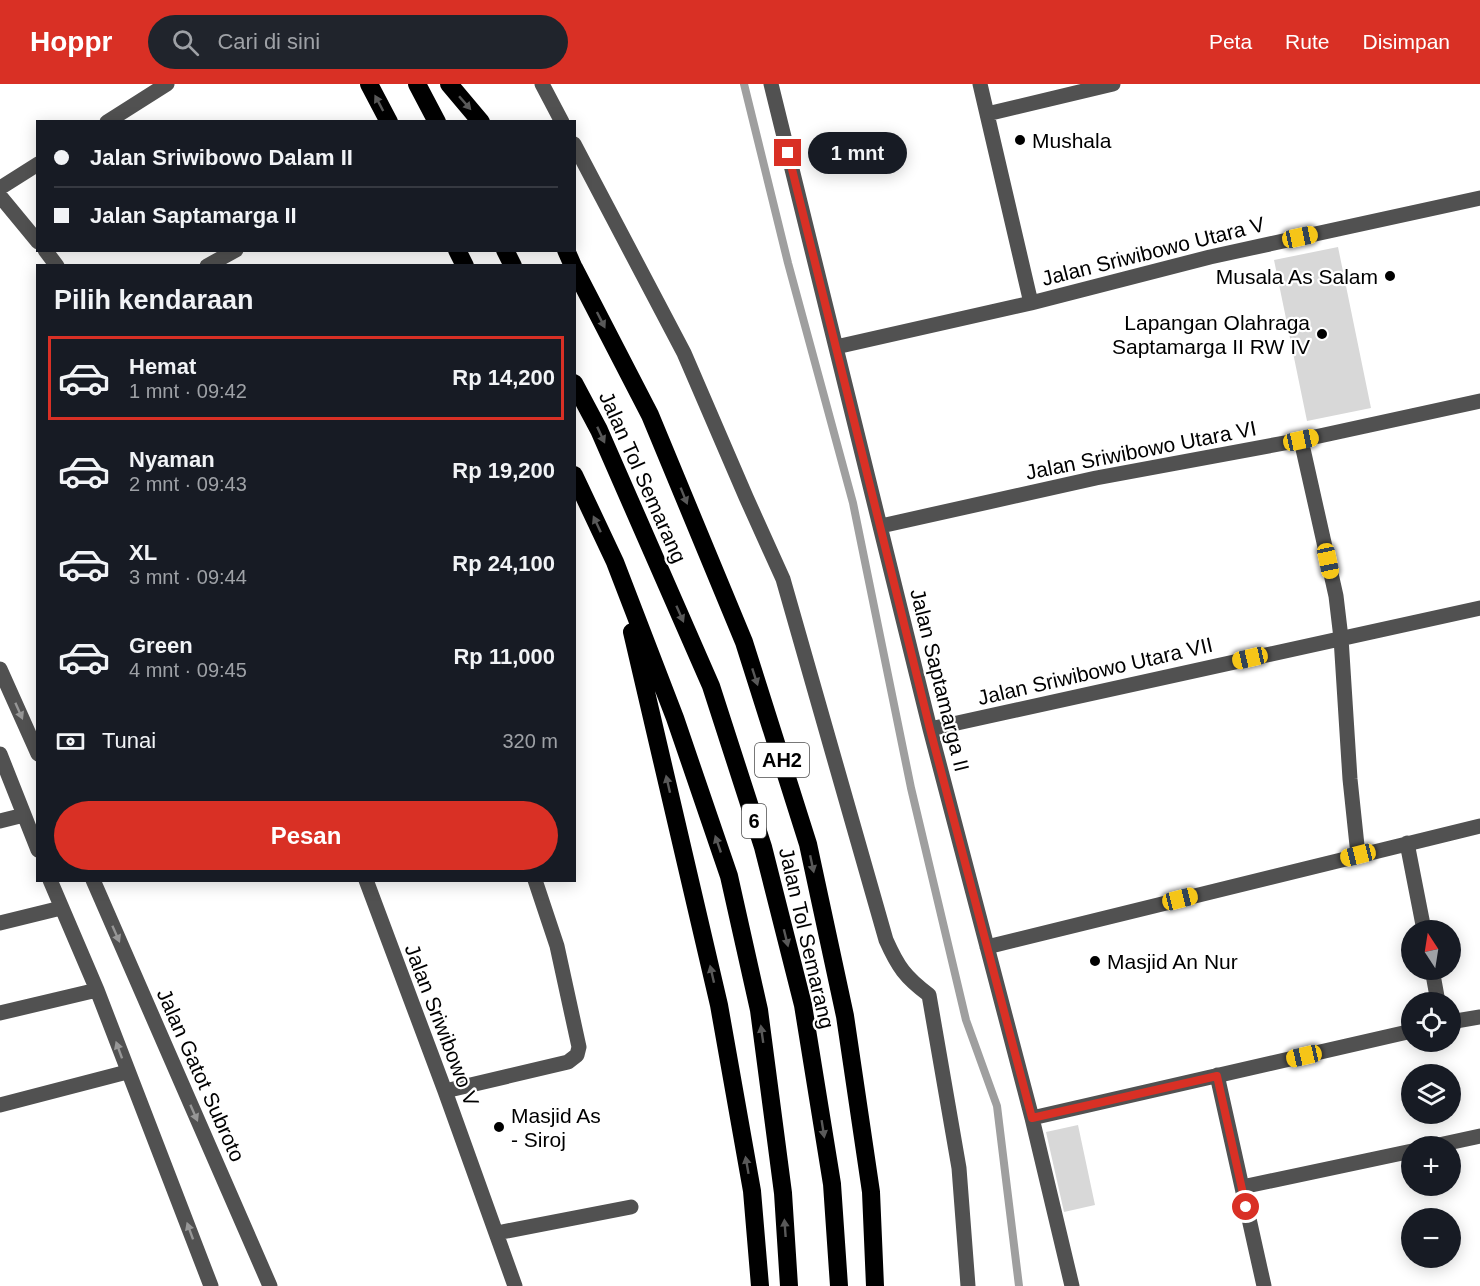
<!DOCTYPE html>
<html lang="id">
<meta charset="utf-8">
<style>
body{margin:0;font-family:Arial,sans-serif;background:#20242c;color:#f1f3f6;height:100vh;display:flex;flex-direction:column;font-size:22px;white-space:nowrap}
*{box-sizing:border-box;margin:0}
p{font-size:20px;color:#9ea1a6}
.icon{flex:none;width:33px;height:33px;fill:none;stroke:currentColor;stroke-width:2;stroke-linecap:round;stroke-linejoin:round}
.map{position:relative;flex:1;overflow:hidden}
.side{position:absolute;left:36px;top:180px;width:540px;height:618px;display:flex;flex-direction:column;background:#171b24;border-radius:0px;box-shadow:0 3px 15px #0003}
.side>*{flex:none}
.banner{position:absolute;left:36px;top:36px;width:540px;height:132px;border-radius:0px;box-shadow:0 3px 15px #0003;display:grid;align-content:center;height:132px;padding:0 18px;background:#171b24}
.needle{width:39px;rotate:348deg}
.fabs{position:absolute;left:1401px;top:836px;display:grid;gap:12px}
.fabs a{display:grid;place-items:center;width:60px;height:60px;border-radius:50%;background:#171b24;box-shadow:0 3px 15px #0003;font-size:30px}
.end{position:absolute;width:27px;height:27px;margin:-14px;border:8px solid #d93025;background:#fff;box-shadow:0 0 0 3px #fff}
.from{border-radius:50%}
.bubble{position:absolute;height:42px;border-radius:21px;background:#171b24;box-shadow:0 3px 15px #0003;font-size:20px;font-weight:700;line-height:42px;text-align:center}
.car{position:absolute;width:18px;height:36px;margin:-18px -9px;border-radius:8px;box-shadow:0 0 4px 2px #0007;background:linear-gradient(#f5c518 24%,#345 0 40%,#f5c518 0 76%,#345 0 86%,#f5c518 0)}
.banner b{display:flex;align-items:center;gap:21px;height:57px;font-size:22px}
.banner b+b{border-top:2px solid #363941}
.banner i{width:15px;height:15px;background:#f1f3f6}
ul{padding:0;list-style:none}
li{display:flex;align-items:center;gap:18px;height:84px;margin:0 12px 9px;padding:0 6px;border:3px solid transparent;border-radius:0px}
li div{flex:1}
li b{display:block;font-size:22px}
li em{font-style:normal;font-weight:700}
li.current{border-color:#d93025}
li>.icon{width:54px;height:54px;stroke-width:1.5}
h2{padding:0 18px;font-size:27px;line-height:72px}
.pay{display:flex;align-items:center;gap:15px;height:66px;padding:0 18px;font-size:22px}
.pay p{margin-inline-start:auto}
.cta{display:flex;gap:12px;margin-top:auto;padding:12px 18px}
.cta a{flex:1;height:69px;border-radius:36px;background:#d93025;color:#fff;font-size:24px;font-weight:700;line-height:69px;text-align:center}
header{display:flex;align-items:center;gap:36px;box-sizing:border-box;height:84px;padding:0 30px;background:#d93025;color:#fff}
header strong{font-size:28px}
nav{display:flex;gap:33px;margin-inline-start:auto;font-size:21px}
.search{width:420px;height:54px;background:#20242c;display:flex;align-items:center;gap:15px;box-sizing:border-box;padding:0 21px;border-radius:33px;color:#9ea1a6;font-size:22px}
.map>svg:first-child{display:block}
.green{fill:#d8d8d8}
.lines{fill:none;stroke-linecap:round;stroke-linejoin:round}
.stream{stroke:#9f9f9f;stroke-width:8}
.minor{stroke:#515151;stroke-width:15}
.highway{stroke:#000;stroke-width:18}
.oneway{fill:#595959}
.oneway2{fill:#979797}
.route{stroke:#d93025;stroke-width:8}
.poi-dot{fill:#000;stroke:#fff;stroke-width:2}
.labels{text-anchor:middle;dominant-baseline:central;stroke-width:4.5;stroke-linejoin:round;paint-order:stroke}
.shield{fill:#fff;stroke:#4c4c4c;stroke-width:1.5}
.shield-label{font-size:20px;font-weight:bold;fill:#000}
.poi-label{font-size:21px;fill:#000;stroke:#fff;text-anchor:start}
.street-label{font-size:21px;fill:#000;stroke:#fff}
</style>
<header>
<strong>Hoppr</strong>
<div class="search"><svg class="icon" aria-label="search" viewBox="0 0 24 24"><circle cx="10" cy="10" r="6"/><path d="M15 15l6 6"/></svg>Cari di sini</div>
<nav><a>Peta</a><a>Rute</a><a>Disimpan</a></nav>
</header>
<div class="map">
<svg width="1480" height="1202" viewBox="0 0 1480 1202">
<rect width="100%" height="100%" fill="#fff"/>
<path class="green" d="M1338,163L1371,324L1307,337L1274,176Z
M1078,1041L1095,1121L1064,1128L1046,1048Z"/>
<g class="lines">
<path class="stream" d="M744,0L788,179L853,419L911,704L966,936L997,1022L1019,1202"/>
<path class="minor" d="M542,0L562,38
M771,0L930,645L1032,1034L1072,1202
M980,0L1031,219
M987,30L1113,0
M107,38L167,0
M574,60L684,269L746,413L783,495L886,856C898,883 905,893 929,911L959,1084L968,1202
M0,104L38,80
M0,112L38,158
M45,166L57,182
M207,182L236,166
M836,263L1031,219L1210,173L1480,114
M1301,356L1336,512L1341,554L1350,695L1358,771
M881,442L1096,394L1301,356L1480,317
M0,585L38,670
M930,645L1480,524
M0,670L38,766
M0,737L24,731
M1407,759L1424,846
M50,796L97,906L211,1202
M93,796L270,1202
M366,796L445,1007L515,1202
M0,839L61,824
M987,863L1480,742
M1432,885L1438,918
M0,929L97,906
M1450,938L1480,933
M1217,991L1264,1202
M445,1007L568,978L577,971L579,963L557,862L535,796
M0,1021L127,988
M1032,1034L1412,947
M1434,1062L1480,1052
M1242,1103L1412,1067
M497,1149L631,1123"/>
<path class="highway" d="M369,0L389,38
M417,0L437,38
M449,0L481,38
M457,166L465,182
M505,166L513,182
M566,166L573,182
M574,184L650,331L744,558L808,760L845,932L871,1108L875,1202
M574,299L599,346L711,602L763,763L803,921L832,1100L839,1202
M574,391L615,478L675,634L729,792L759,926L783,1109L789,1202
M632,548L719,921L752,1107L760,1202"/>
</g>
<defs><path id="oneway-solid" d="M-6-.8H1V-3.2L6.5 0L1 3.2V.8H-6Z" transform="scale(1.5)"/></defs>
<g class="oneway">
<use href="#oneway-solid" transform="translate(379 19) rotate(-118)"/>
<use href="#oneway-solid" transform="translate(465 19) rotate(49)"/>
<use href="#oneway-solid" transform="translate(601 236) rotate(63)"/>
<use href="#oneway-solid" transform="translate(601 351) rotate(65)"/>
<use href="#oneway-solid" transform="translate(684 412) rotate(68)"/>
<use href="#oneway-solid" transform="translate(597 440) rotate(-115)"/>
<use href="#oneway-solid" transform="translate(680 530) rotate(66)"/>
<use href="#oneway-solid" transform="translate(755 593) rotate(72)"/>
<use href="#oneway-solid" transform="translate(668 700) rotate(-103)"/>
<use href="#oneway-solid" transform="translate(718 760) rotate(-109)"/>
<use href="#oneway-solid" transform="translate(812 780) rotate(78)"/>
<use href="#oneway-solid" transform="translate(786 854) rotate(76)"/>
<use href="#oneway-solid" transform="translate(712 890) rotate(-103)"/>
<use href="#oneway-solid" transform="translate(762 950) rotate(-98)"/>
<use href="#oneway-solid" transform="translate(823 1045) rotate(81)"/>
<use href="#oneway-solid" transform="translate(747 1081) rotate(-100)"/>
<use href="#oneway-solid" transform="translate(785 1144) rotate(-94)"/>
</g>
<g class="oneway2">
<use href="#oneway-solid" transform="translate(19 627) rotate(66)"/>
<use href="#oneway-solid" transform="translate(116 850) rotate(66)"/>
<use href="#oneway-solid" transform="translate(119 966) rotate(-110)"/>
<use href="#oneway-solid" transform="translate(194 1029) rotate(66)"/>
<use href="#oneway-solid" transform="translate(190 1147) rotate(-110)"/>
</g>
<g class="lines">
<path class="route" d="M788,69L930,645L1032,1034L1217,992L1246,1123"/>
</g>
<g class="poi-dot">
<circle cx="1020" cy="56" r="6"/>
<circle cx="1390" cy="192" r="6"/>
<circle cx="1322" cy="250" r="6"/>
<circle cx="1095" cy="877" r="6"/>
<circle cx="499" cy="1043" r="6"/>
</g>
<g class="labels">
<g class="shield">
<rect x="755" y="659" width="54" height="34" rx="4.5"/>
<rect x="742" y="720" width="24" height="34" rx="4.5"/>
</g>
<g class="shield-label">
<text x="782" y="676">AH2</text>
<text x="754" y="737">6</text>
</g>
<g class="poi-label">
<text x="1032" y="56">Mushala</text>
<text x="1378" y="192" text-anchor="end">Musala As Salam</text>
<text x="1310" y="238" text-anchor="end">Lapangan Olahraga<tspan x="1310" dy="24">Saptamarga II RW IV</tspan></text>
<text x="1107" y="877">Masjid An Nur</text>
<text x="511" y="1031">Masjid As<tspan x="511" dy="24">- Siroj</tspan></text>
</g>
<g class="street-label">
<text transform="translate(1153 167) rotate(-14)">Jalan Sriwibowo Utara V</text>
<text transform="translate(1141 366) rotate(-11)">Jalan Sriwibowo Utara VI</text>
<text transform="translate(643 393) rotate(66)">Jalan Tol Semarang</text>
<text transform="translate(1095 587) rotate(-13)">Jalan Sriwibowo Utara VII</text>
<text transform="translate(940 596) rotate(76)">Jalan Saptamarga II</text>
<text transform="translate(807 854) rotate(77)">Jalan Tol Semarang</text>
<text transform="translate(442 941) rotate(69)">Jalan Sriwibowo V</text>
<text transform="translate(201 991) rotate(66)">Jalan Gatot Subroto</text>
</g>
</g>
</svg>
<div class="fabs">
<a><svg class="needle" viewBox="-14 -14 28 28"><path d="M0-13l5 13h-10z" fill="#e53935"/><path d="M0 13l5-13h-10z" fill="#9ea1a6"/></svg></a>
<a><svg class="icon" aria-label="locate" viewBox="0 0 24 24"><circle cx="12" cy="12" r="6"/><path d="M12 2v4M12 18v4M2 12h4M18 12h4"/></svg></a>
<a><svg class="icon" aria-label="layers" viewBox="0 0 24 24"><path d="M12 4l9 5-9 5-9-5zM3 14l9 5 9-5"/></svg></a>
<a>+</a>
<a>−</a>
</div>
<i class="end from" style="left:1246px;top:1123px"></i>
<i class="end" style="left:788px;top:69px"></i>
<div class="bubble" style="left:808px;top:48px;width:99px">1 mnt</div>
<i class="car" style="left:1300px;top:153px;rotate:78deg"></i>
<i class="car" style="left:1301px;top:356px;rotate:78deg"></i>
<i class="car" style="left:1328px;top:477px;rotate:168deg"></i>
<i class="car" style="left:1250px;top:574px;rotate:257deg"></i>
<i class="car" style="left:1358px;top:771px;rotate:256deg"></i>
<i class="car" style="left:1180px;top:815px;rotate:76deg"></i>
<i class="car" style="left:1304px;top:972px;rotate:257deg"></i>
<div class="banner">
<b><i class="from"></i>Jalan Sriwibowo Dalam II</b>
<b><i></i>Jalan Saptamarga II</b>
</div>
<section class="side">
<h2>Pilih kendaraan</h2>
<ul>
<li class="current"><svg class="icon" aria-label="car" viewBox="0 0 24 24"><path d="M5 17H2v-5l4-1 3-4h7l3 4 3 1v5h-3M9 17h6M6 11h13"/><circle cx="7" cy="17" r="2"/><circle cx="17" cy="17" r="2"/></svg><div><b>Hemat</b><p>1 mnt · 09:42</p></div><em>Rp 14,200</em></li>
<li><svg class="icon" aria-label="car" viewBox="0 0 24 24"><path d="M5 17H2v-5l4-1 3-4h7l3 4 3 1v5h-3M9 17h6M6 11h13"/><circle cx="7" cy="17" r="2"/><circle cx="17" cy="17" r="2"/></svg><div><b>Nyaman</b><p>2 mnt · 09:43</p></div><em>Rp 19,200</em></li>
<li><svg class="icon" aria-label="car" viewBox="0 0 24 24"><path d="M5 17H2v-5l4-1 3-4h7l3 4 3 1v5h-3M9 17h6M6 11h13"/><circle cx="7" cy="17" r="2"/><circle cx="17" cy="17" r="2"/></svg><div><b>XL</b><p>3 mnt · 09:44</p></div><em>Rp 24,100</em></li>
<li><svg class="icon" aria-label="car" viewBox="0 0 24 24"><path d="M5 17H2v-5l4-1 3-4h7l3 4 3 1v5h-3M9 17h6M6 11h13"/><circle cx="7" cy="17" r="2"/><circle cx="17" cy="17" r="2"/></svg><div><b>Green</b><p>4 mnt · 09:45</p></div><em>Rp 11,000</em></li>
</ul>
<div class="pay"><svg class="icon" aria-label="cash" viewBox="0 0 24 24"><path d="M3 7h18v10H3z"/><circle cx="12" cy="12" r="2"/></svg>Tunai<p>320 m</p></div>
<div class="cta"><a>Pesan</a></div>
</section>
</div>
